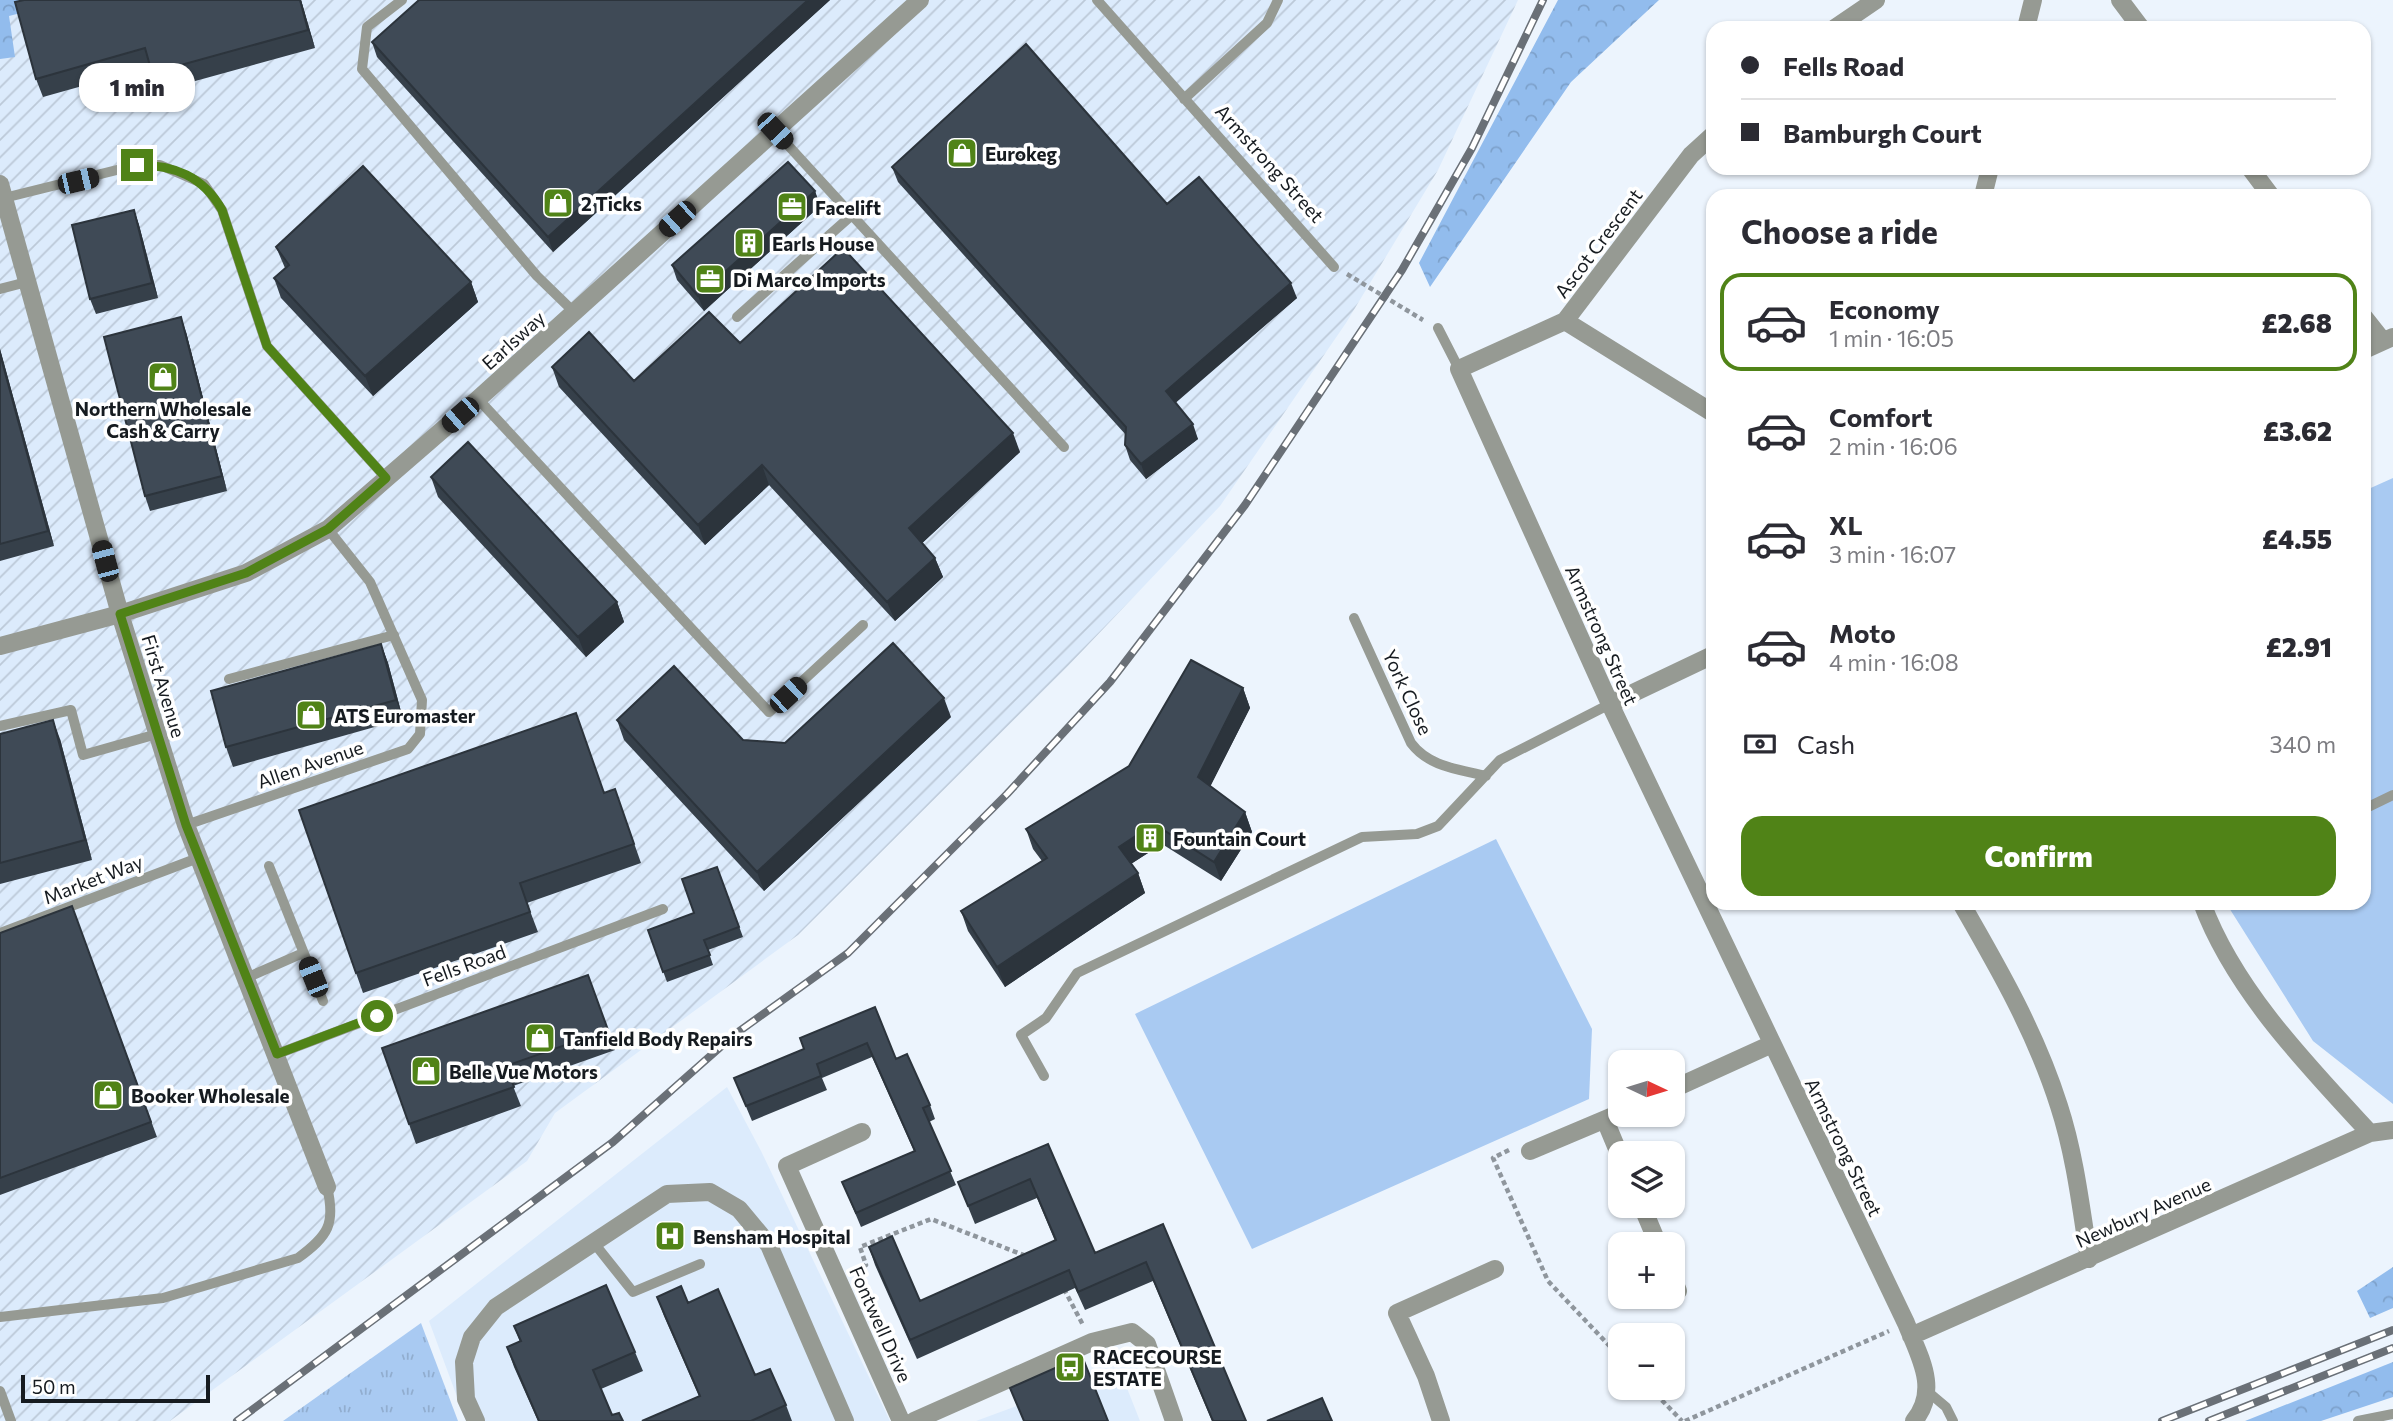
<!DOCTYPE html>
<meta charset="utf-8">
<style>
body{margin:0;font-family:Commissioner,sans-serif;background:#f2f2f3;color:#2b2b33;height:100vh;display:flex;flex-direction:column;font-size:26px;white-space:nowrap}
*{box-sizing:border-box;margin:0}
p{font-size:23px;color:#7c7c81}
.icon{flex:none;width:38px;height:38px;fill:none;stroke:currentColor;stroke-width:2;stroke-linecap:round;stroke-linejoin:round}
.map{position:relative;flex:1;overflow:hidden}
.drawer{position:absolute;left:1706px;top:189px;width:665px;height:721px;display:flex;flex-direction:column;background:#fff;border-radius:21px;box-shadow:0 2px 5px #0004}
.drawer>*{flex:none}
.guide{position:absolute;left:1706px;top:21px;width:665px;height:154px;border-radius:21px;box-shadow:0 2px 5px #0004;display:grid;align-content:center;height:154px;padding:0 35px;background:#fff}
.needle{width:46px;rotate:94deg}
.tools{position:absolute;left:1608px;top:1050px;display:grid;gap:14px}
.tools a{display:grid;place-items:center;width:77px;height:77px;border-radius:14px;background:#fff;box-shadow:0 2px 5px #0004;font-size:35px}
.scale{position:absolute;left:21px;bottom:18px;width:189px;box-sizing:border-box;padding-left:7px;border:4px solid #161b20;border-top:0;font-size:19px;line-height:24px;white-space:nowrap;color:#161b20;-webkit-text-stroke:5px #fff;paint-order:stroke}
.end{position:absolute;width:32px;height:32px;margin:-16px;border:9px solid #508317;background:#fff;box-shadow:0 0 0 4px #fff}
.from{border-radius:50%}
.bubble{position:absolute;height:49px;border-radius:21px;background:#fff;box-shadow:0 2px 5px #0004;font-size:23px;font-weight:800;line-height:49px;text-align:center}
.car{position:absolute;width:21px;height:42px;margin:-21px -10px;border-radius:9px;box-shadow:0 0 5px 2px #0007;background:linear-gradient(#222 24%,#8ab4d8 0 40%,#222 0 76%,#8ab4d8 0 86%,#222 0)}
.guide b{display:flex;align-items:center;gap:24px;height:66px;font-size:26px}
.guide b+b{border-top:2px solid #e1e1e2}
.guide i{width:18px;height:18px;background:#2b2b33}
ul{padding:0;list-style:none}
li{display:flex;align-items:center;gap:21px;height:98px;margin:0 14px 10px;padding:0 21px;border:4px solid transparent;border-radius:21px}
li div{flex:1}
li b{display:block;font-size:26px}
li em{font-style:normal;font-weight:800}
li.active{border-color:#508317}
li>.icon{width:63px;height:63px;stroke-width:1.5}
h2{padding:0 35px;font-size:32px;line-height:84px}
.pay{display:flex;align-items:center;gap:18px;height:77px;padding:0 35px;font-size:26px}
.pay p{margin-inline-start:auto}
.button{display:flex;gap:14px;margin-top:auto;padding:14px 35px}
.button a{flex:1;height:80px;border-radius:21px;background:#508317;color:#fff;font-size:28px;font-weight:800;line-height:80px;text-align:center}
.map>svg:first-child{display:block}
.built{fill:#dcebfc}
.industrial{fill:url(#industrial-furrows)}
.grass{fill:url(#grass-tufts)}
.forest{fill:url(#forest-crowns)}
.green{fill:#a9caf2}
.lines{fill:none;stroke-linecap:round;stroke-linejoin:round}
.path{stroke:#8f969d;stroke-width:4.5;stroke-dasharray:5 3.5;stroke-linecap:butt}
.service{stroke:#969a93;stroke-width:10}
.minor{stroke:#969a93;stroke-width:18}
.rail-casing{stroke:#6a7077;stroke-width:8}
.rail{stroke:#fff;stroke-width:5;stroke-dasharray:16;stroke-linecap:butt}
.wall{fill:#36404a}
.shaded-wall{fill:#2c343c}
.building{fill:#3f4a56;stroke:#2c343c;stroke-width:2}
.route{stroke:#508317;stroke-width:9}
.labels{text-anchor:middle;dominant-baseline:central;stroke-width:7;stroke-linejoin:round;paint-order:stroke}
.poi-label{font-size:19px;font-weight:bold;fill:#161b20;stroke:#fff;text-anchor:start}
.street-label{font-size:19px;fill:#161b20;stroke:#fff}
</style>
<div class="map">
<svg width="2393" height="1421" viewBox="0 0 2393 1421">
<defs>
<pattern id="industrial-furrows" width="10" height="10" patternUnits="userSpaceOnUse" patternTransform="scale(1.75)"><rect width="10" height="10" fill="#dcebfc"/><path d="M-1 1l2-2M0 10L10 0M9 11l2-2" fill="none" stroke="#bcc9d8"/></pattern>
<pattern id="grass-tufts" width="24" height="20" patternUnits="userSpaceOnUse" patternTransform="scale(1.75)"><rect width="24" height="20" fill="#a9caf2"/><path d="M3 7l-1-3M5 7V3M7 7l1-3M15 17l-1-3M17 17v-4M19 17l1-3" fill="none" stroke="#91adcf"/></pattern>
<pattern id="forest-crowns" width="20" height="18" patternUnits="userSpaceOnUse" patternTransform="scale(1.75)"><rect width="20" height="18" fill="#92bced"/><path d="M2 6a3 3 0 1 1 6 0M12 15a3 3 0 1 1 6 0" fill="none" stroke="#7da1cb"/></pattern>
</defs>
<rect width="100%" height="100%" fill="#ecf4fd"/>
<path class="built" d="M727,1087L761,1151L890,1421H466L429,1321Z
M1119,1368L1140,1421H976Z"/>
<path class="industrial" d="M0,0H1518L1438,170L1346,323L1220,506L1068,666L798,935L555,1113L527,1161L170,1421H0Z"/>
<path class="grass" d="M421,1323L458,1421H283Z"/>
<path class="forest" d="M0,0H72L9,16L15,57L0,59Z
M1558,0H1659L1571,82L1430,287L1419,263Z
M2393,1267V1308L2370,1318L2357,1291Z
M2393,1362V1397L2321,1421H2245Z"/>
<path class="green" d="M2393,478V1104L2313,1041L2226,903H2364V491Z
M1496,839L1592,1029L1589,1099L1252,1249L1135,1014Z"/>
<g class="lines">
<path class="path" d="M1347,274L1423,320
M1509,1150L1493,1158L1548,1281L1620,1357
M855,1271L866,1265L860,1247L931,1219L1026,1256
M1064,1289L1083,1325
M1650,1388L1682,1421
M1685,1421L1889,1331"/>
<path class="service" d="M402,0L367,27L362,69L537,276L574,312
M1097,0L1334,267
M1184,99L1267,23L1278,0
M775,131L1064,447
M4,198L137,165H160L204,184L222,210L267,346L386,478
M0,289L27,282
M737,317L852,215
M1438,328L1459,369
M478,399L769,712L863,625
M1354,618L1411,743C1429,767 1458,769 1486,776
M229,679L394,635
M0,726L71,710L83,755L157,734
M2364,809L2393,795
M186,825L408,749L420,734L422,700L370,582L328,529
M269,866L323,1001
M0,933L198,858
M246,978L303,953
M277,1054L663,909
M1044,1076L1021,1035L1046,1018L1077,973L1362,837L1417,834L1438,826L1500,760L1610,704
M594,1243L633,1292L700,1264
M0,1317L163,1298L298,1258C328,1236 336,1224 327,1187
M0,1391L11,1421
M1927,1391L1946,1407L1953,1421
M2358,1421L2393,1414"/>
<path class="minor" d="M2120,0L2141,28
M1835,28L1876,0
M2026,28L2033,0
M1713,135L1691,155L1565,321L1459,369L1610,704L1906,1323C1919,1356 1940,1389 1914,1421
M2250,168L2271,196
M0,184L120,614L186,825L327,1187
M1983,196L1990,168
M2364,317L2383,341
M1565,321L1713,413
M2364,350L2393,337
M0,646L120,614L246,573L328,529L478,399L920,0
M1610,704L1713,655
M1961,903C1999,969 2036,1033 2059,1106C2075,1155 2081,1208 2089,1259
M2202,903C2234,990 2308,1066 2370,1133
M1673,1089L1772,1044
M1605,1120L1620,1156
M862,1132L787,1166L901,1421
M1530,1151L1620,1113
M1642,1206L1658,1244
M1673,1278L1678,1291
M1911,1336L2370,1133L2393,1130
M476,1421L466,1399L464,1362L472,1337L496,1307L667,1194L710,1192L739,1209L769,1245L845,1421
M914,1421L1092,1342L1132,1332L1147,1344L1174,1421
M1441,1421L1426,1376L1397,1313L1495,1269"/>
<g class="rail-casing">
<path id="rail" d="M237,1421L613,1142L734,1035L848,953L1007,794L1110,682L1245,505L1402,270L1472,148L1543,0
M2162,1421L2393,1330
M2209,1421L2393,1348"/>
</g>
<use href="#rail" class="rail"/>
</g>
<path class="wall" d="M301,0L315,48L159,91L150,67L43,97L36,79Z
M830,0L553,252L377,57L372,42Z
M892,167L1167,204L1297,298L1175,402L1198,439L1146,479L1130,460L1125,445L1126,435L898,182Z
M815,191L820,206L704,311L677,280L672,265Z
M134,210L139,225L158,298L96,314L90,299Z
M276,247L471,282L478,302L373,396L281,298L274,278L285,268Z
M186,332L227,491L150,511L145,496Z
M740,343L1020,452L922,543L935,558L943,577L895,621L769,485L705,545L559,387L552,367L634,381Z
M0,349L54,546L0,561Z
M431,477L617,602L624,622L586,657L438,497Z
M381,644L388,663L403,719L233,767L226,747Z
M1243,688L1250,708L1210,786L1245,812L1252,832L1221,881L1162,844L1131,864L1138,873L1145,893L1005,987L968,931L961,911L1042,861L1033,849L1026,829L1129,766Z
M951,717L764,891L624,740L617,720L743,740L785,743Z
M0,734L60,739L92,860L0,884Z
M615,789L641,863L527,903L538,932L363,993L299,810L604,793Z
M717,867L743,937L708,950L713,965L667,982L648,930L694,913Z
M72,906L157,1137L0,1195V933Z
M588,975L615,1050L513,1086L521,1106L416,1144L382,1048Z
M875,1007L896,1059L930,1105L935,1119L929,1122L956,1185L861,1227L842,1182L914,1151L872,1057L822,1078L827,1090L752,1121L734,1078L803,1049Z
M1048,1144L1095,1253L1163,1224L1246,1421H1212L1153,1281L1085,1310L1075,1288L917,1359L875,1265L869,1247L920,1301L1055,1241L1037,1198L975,1224L958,1182Z
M657,1297L688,1303L755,1375L786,1405L792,1421H642L699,1396L664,1316Z
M514,1326L635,1352L643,1371L601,1389L612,1415L623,1421H538L514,1367L507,1347L520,1342Z"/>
<path class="shaded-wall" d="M300,0H301L315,48L308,30Z
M808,0H830L553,252L548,237Z
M815,191L820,206L704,311L698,296Z
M134,210L139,225L158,298L152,283Z
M471,282L478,302L373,396L365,376Z
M1291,283L1297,298L1172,406L1166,391Z
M181,317L186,332L227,491L222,476Z
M0,349L54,546L48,531L0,354Z
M1193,424L1198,439L1146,479L1141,464Z
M1013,433L1020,452L917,548L909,528Z
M762,465L769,485L705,545L698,525Z
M935,558L943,577L895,621L887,602Z
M617,602L624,622L586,657L578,637Z
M381,644L388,663L403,719L396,700Z
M1243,688L1250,708L1205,797L1198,777Z
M944,698L951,717L764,891L757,872Z
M53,720L60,739L92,860L85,840Z
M1245,812L1252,832L1221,881L1214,862Z
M1154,824L1162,844L1126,867L1119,847Z
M1138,873L1145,893L1005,987L997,967Z"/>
<path class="building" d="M24,0H300L308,30L152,73L145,48L36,79L15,2Z
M419,0H808L548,237L372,42Z
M1026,44L1167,204L1199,177L1291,283L1166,391L1193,424L1141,464L1125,445L1126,427L892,167Z
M788,162L815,191L698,296L672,265Z
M363,166L471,282L365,376L274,278L289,265L276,247Z
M134,210L152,283L90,299L72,225Z
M843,248L1013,433L909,528L935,558L887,602L762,465L698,525L552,367L589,332L634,381L709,312L740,343Z
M181,317L222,476L145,496L104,337Z
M0,354L48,531L0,544Z
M468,442L617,602L578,637L431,477Z
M893,643L944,698L757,872L617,720L674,666L743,740L785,743Z
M381,644L396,700L226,747L211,691Z
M1191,660L1243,688L1198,777L1245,812L1214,862L1154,824L1119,847L1138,873L997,967L961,911L1047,858L1026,829L1129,766Z
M576,713L604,793L615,789L634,844L520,883L530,912L356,973L299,810Z
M53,720L85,840L0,863V734Z
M717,867L739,927L704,940L710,955L663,972L648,930L694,913L682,879Z
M72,906L151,1122L0,1178V933Z
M588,975L608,1030L506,1066L514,1087L409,1124L382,1048Z
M875,1007L896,1059L907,1054L930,1105L923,1108L951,1171L856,1213L842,1182L915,1151L867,1043L817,1064L821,1076L746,1106L734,1078L804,1049L800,1038Z
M1048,1144L1095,1253L1163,1224L1246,1421H1213L1146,1262L1078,1292L1069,1270L910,1340L869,1247L892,1236L920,1301L1056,1240L1030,1179L968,1206L958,1182Z
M606,1285L635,1352L593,1370L612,1415L619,1413L623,1421H539L507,1347L521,1341L514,1326Z
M681,1286L688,1303L718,1289L755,1375L770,1369L786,1405L751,1421H642L700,1396L657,1297Z
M1082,1356L1108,1421H1024L1010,1388Z
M1322,1398L1332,1421H1267Z"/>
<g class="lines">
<path class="route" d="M137,165C174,165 203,176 222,210L267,346L386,478L328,529L246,573L120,614L186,825L277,1054L377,1016"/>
</g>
<defs>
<g id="shop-square" transform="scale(1.575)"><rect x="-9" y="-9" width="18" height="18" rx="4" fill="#508317" stroke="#fff"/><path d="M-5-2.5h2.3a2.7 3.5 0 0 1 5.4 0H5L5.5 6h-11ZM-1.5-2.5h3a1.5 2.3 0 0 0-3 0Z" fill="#fff"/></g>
<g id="office-square" transform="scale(1.575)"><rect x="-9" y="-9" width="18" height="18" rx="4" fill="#508317" stroke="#fff"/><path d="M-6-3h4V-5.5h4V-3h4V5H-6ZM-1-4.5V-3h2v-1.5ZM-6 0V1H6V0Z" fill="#fff"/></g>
<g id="building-square" transform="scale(1.575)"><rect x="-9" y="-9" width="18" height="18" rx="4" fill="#508317" stroke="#fff"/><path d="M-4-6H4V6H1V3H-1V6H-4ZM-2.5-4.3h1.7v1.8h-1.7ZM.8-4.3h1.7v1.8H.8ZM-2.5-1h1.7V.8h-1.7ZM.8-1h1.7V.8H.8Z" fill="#fff"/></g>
<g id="hospital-square" transform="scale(1.575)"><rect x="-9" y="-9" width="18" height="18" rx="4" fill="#508317" stroke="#fff"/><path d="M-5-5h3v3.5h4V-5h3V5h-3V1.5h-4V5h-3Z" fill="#fff"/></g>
<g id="bus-square" transform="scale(1.575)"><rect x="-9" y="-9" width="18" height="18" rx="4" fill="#508317" stroke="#fff"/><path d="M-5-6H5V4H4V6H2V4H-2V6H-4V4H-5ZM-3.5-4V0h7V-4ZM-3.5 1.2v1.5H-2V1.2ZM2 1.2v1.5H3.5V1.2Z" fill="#fff"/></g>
</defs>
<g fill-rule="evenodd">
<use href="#shop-square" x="962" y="153"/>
<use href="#shop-square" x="558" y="203"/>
<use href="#office-square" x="792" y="207"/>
<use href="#building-square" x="749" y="243"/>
<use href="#office-square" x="710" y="279"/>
<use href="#shop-square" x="163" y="377"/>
<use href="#shop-square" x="311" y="715"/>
<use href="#building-square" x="1150" y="838"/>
<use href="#shop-square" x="540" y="1038"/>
<use href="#shop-square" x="426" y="1071"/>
<use href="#shop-square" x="108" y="1095"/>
<use href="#hospital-square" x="670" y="1236"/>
<use href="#bus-square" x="1070" y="1367"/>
</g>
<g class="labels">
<g class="poi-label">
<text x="985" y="153">Eurokeg</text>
<text x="581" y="203">2 Ticks</text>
<text x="815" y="207">Facelift</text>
<text x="772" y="243">Earls House</text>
<text x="733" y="279">Di Marco Imports</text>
<text x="163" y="408" text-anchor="middle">Northern Wholesale<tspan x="163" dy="22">Cash &amp; Carry</tspan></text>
<text x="334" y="715">ATS Euromaster</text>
<text x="1173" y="838">Fountain Court</text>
<text x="563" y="1038">Tanfield Body Repairs</text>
<text x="449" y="1071">Belle Vue Motors</text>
<text x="131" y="1095">Booker Wholesale</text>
<text x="693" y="1236">Bensham Hospital</text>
<text x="1093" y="1356">RACECOURSE<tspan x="1093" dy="22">ESTATE</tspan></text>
</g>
<g class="street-label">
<text transform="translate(1270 163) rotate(48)">Armstrong Street</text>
<text transform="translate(1598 243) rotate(-53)">Ascot Crescent</text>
<text transform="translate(513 340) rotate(-42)">Earlsway</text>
<text transform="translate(1602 635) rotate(66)">Armstrong Street</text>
<text transform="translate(164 686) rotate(73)">First Avenue</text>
<text transform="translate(1408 692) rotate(65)">York Close</text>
<text transform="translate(310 764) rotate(-19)">Allen Avenue</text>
<text transform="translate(93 879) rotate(-21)">Market Way</text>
<text transform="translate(464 965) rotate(-20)">Fells Road</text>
<text transform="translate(1844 1147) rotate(64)">Armstrong Street</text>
<text transform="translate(2143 1212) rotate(-24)">Newbury Avenue</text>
<text transform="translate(881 1324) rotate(66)">Fontwell Drive</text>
</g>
</g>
</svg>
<div class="tools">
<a><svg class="needle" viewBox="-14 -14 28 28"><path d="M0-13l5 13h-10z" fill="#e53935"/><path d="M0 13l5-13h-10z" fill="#7c7c81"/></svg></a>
<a><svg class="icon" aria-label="layers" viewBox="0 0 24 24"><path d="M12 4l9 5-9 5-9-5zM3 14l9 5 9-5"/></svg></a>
<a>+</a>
<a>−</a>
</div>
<div class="scale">50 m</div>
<i class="end from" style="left:377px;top:1016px"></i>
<i class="end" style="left:137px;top:165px"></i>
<div class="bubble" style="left:79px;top:63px;width:116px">1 min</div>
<i class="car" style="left:775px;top:131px;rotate:137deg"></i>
<i class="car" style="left:78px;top:181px;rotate:77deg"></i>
<i class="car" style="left:677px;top:219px;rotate:228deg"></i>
<i class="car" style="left:460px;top:415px;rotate:229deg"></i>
<i class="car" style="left:105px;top:561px;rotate:345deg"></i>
<i class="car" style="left:788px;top:695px;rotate:47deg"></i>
<i class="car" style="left:313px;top:977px;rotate:338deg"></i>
<div class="guide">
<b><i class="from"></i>Fells Road</b>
<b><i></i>Bamburgh Court</b>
</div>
<section class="drawer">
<h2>Choose a ride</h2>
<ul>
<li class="active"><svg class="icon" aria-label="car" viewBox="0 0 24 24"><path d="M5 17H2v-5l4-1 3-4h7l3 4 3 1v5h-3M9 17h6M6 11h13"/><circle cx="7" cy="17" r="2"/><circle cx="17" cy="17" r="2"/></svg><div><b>Economy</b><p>1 min · 16:05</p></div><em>£2.68</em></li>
<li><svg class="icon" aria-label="car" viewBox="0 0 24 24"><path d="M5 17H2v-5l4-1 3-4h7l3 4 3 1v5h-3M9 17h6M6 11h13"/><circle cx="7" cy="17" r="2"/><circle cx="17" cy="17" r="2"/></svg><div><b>Comfort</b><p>2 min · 16:06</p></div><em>£3.62</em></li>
<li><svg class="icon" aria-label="car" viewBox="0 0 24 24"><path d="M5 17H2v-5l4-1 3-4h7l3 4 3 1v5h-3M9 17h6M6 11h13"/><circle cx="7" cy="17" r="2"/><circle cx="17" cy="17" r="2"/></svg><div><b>XL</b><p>3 min · 16:07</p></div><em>£4.55</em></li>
<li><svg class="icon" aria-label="car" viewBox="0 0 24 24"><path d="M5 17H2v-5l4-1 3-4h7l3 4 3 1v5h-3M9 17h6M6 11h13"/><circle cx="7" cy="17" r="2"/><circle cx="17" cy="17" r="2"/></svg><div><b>Moto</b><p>4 min · 16:08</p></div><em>£2.91</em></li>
</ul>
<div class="pay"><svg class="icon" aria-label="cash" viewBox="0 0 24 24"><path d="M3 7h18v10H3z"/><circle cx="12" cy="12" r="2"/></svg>Cash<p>340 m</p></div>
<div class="button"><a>Confirm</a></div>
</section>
</div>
